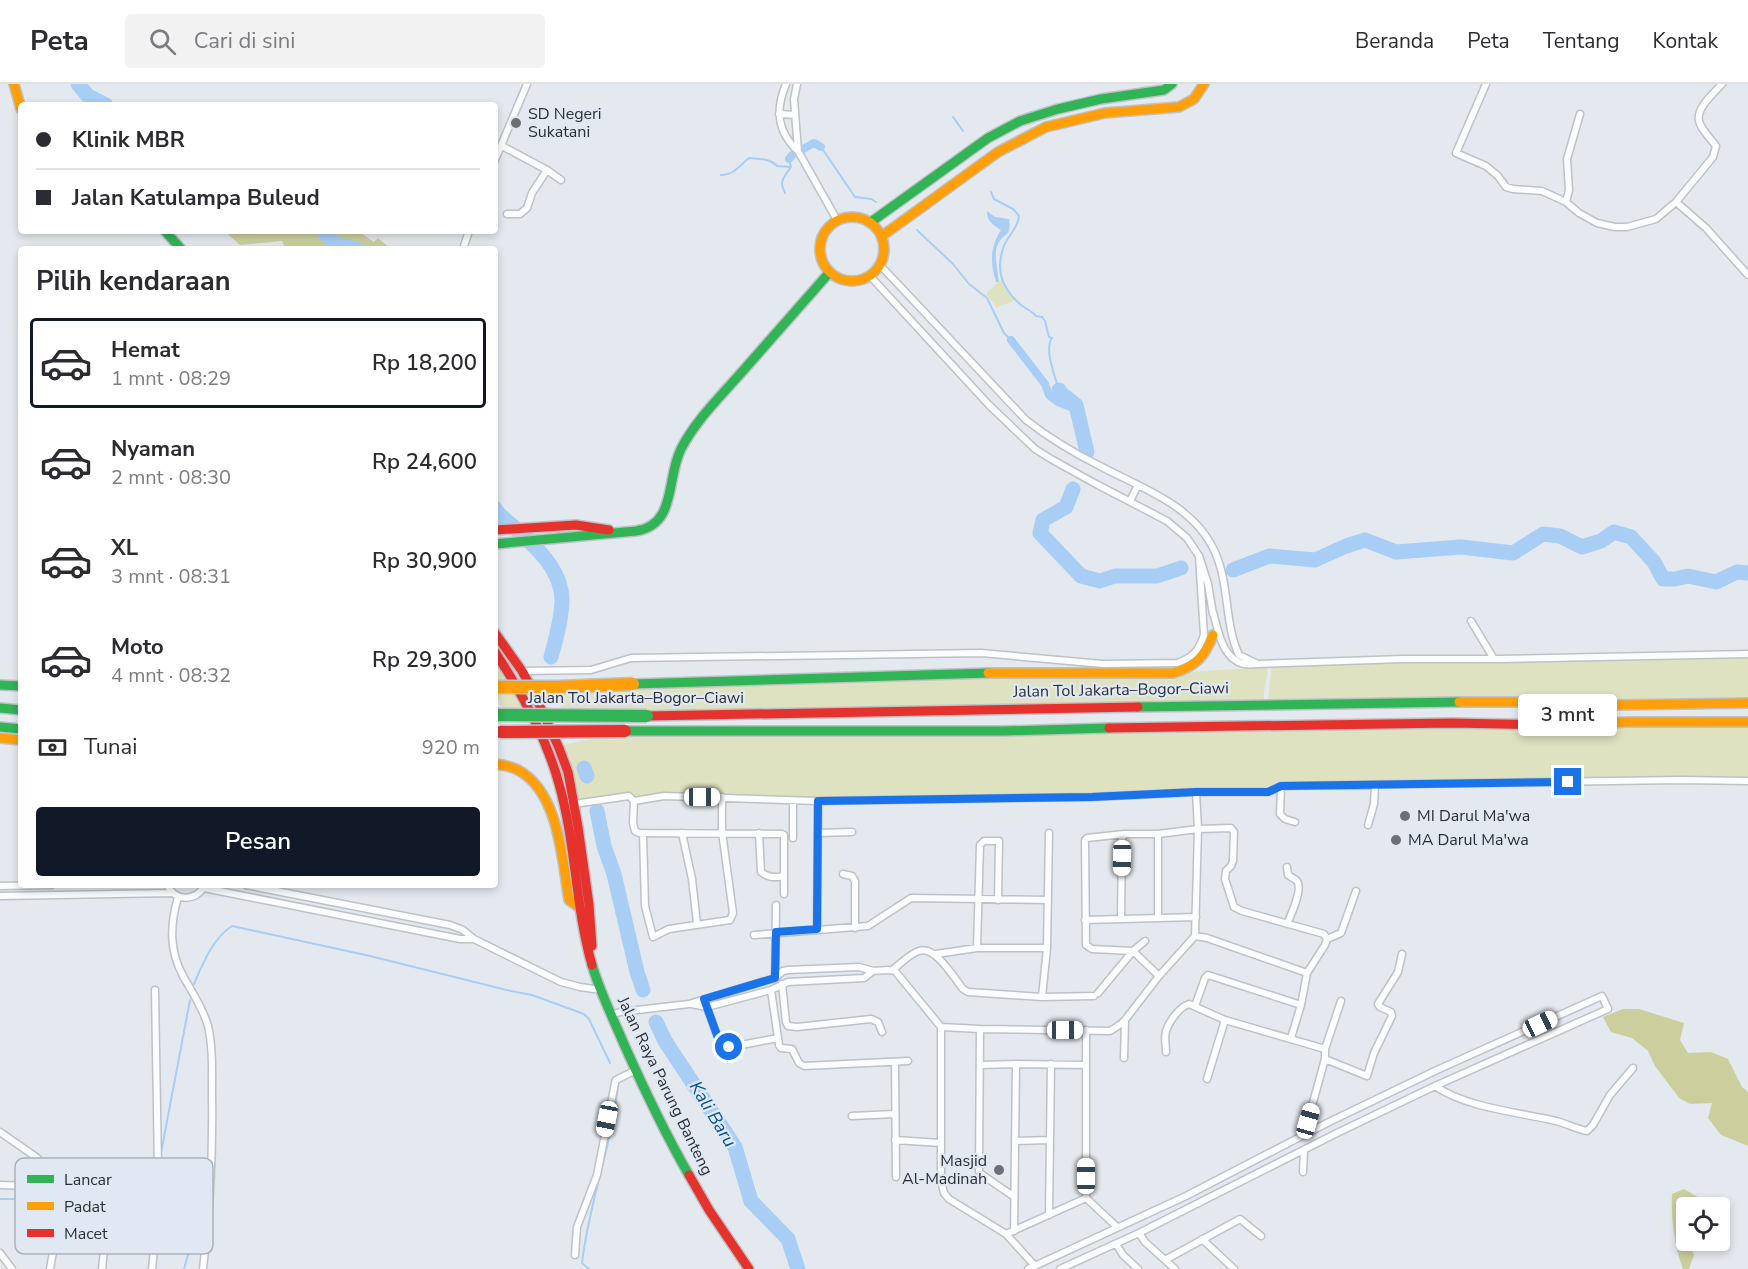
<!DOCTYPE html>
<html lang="id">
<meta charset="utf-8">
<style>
body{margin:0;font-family:"Nunito Sans",sans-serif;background:#f2f2f3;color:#2b2b33;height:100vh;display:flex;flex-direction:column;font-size:22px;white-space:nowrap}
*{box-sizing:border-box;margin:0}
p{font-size:20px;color:#7c7c81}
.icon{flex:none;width:33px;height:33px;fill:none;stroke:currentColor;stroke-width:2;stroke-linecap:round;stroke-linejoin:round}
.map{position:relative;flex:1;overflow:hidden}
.drawer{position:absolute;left:18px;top:162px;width:480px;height:642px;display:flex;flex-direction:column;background:#fff;border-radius:6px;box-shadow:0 3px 9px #0003}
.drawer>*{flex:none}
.banner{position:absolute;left:18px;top:18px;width:480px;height:132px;border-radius:6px;box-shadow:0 3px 9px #0003;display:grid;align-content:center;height:132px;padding:0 18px;background:#fff}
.controls{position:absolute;left:1676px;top:1113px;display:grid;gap:12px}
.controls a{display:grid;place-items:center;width:54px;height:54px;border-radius:6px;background:#fff;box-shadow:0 3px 9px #0003;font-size:30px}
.end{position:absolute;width:27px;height:27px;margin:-14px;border:8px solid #1a73e8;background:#fff;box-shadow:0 0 0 3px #fff}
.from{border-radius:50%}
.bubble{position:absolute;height:42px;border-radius:6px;background:#fff;box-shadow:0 3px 9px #0003;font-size:20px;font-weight:600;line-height:42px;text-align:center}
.car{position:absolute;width:18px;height:36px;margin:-18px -9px;border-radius:8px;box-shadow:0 0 4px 2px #0007;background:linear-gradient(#fff 24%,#345 0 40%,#fff 0 76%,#345 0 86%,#fff 0)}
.banner b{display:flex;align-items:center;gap:21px;height:57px;font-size:22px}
.banner b+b{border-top:2px solid #e1e1e2}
.banner i{width:15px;height:15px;background:#2b2b33}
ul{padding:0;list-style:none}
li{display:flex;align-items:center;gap:18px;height:90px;margin:0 12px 9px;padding:0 6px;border:3px solid transparent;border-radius:6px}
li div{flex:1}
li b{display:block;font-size:22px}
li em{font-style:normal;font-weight:600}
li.active{border-color:#111827}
li>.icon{width:54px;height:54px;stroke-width:1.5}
h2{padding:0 18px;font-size:27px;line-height:72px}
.pay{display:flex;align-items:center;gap:15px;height:66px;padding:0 18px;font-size:22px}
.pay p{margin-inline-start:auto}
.button{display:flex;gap:12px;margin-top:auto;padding:12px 18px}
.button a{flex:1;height:69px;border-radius:6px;background:#111827;color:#fff;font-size:24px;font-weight:600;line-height:69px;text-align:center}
header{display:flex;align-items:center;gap:36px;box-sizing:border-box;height:84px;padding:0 30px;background:#fff;border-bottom:2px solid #e1e1e2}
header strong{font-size:28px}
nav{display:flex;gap:33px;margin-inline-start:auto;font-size:21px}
.search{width:420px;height:54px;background:#f2f2f3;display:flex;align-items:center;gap:15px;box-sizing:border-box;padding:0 21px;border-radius:6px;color:#7c7c81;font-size:22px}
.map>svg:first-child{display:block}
.green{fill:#dee2c1}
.forest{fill:#cbcf9e}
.water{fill:#a8cef5}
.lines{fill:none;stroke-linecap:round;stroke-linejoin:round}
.stream{stroke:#a8cef5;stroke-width:2}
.canal{stroke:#a8cef5;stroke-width:8}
.river{stroke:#a8cef5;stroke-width:15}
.street-casing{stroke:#bec1c6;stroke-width:9}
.fast-casing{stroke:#bec1c6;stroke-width:12}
.slow-casing{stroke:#bec1c6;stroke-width:12}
.jam-casing{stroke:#bec1c6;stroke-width:12}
.street{stroke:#fbfcfd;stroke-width:6}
.fast{stroke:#30b455;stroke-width:9}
.slow{stroke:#ff9f0a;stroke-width:9}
.jam{stroke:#e5322d;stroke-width:9}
.fast-bridge-casing{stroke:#bec1c6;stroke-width:15;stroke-linecap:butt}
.slow-bridge-casing{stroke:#bec1c6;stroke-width:15;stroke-linecap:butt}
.jam-bridge-casing{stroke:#bec1c6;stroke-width:15;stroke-linecap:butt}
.fast-bridge{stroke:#30b455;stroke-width:12}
.slow-bridge{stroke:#ff9f0a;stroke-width:12}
.jam-bridge{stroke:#e5322d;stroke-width:12}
.route{stroke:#1a73e8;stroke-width:8}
.poi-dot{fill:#6c6f74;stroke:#e0e9f3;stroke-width:2}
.labels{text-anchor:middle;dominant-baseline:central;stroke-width:4.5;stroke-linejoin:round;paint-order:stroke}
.poi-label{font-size:16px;fill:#2b2e32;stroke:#e0e9f3;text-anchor:start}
.street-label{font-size:16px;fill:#2b2e32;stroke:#e0e9f3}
.water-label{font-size:18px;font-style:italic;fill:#05518c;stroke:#e0e9f3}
.key{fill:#e0e9f3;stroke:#aab1b9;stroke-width:1.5}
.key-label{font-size:16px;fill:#2b2e32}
</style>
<header>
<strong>Peta</strong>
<div class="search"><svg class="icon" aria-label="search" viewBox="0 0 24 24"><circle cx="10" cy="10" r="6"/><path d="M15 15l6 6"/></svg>Cari di sini</div>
<nav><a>Beranda</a><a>Peta</a><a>Tentang</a><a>Kontak</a></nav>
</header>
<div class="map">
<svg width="1748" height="1185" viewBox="0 0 1748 1185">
<rect width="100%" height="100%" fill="#e4e9ef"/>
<path class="green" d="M1001,195L1005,205L1014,216C1008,221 1002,219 997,224L986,210Z
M495,567L526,624L503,625L495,609Z
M1748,570V619L1268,616L1272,581Z
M1267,583C1268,596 1263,602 1264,616L564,632L554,603L1173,589Z
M1748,638V699L1281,702L1268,708L793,717L664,712L643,716L629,712L564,721L546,665L625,647Z"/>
<path class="forest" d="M224,147H358L374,158L378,154L391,165H286L282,157L240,161Z
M1623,925H1639L1684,939L1680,956L1688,969L1711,968L1728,975L1742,1003L1748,1008V1062L1721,1051L1708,1034L1712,1019L1690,1020L1679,1014L1655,982L1648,967L1632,954L1611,948L1603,933Z
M1684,1105L1703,1116L1707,1123L1686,1124V1156L1717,1157V1165L1711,1166L1691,1162L1694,1171L1689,1185H1683C1674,1161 1671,1135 1672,1110Z"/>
<path class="water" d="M987,127L995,133L1009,135C1012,153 1004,148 998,160C993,169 998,188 999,198H996C990,179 990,163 1001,146C994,142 986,136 987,127Z"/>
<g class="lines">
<path class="stream" d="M953,33L963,47
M821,63L855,113L871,115L876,118
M721,91C733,92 740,81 749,74C760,75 770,74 777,82L791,83L789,75
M991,108L994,115L1013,125L1019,132C1018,145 1008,151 1004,162C995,185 1002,205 1021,221C1026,225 1032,227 1036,232L1042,233L1045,237L1049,253L1052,254C1044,265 1055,293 1059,306
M785,109C778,97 785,92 791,83
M917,146L953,180L969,200L987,214L1004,249L1011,256
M194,900C203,879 213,854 232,842L370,872L511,907L532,911L584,930L589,935L610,979
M161,1069L190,916
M153,1112L157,1086
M0,1115H40L64,1109L106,1106L166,1113L202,1121L184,1185
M589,1185L582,1179C589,1118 612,1061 618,1001"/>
<path class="canal" d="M789,75L792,71L814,59L821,63
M1011,256L1045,300L1049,311L1058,318L1078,326"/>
<path class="river" d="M78,0L88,12L106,21
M324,147C334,163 341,161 357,165
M1059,306L1061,309L1076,321L1087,368
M1073,405L1066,423L1043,436L1040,449L1081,492L1100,497L1115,492H1157L1181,484
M495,424L496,427C522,452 563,479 562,518C561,537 556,555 551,573
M1233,486L1269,472L1315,476L1346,462L1365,456L1396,468L1461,463L1513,469L1543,450L1560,452L1582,463L1601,457L1614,448L1631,453L1654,478L1663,495H1675L1688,492L1716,498L1737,488L1748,489
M584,684L587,692
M597,727L604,762L614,790L637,888L643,906
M656,938L665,957L735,1063L751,1117L788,1155L798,1185"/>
<g class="street-casing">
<path id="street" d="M786,0C775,26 777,48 798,67L837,136
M797,0L794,15L798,67
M1486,0L1456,69L1486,82L1498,92L1506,103L1513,105L1542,107L1566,118L1579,129L1597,139L1615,143H1627L1656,135L1676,118L1713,73L1716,62C1711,55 1701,46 1699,37C1696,24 1714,9 1722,0
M779,30L795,31
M502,62L547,86L561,96
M495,76L527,0
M1566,118L1569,106L1567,75L1580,30
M1676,118L1706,144L1748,191
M507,130H520L527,124L532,109L547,86
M463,165L469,147
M880,181L1026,336C1049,354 1074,369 1100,382C1143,405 1194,421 1215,468C1230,502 1224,539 1239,571L1258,580C1254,580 1248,581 1244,580C1222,575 1218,546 1213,528
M870,192L989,321L1035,365L1051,375L1096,400L1167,437L1187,454L1199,472L1208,500L1213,530
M1130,417L1138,401
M1471,537L1494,575
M1258,580L1403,575H1499L1748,570
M522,587L591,586L631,574L981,569L1103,580L1177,579C1192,574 1199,567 1204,551L1199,472
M1281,702L1280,730L1285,735L1295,738
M634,717L633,739L635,747L639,749L782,750L784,751V792C776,794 767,793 761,788L759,749
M793,717V754
M574,720L629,712L634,717L664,712L818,717L1092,713L1196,708H1268L1281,702L1681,696L1748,697
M1368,741L1374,720L1375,701
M643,749L645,822L653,853L669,845L730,836L733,829L722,748V713
M682,749L692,795L697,840
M818,749L852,748
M1124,750L1087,754L1085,756L1086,861L1092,865L1133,867L1159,892
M843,790L852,792L855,797V844
M167,801C175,817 194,818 204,803
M246,801L450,841L463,846L474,855L561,898L580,903L601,906
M0,802L52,801
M204,804L460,855H473
M784,810V792
M0,812L173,809
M178,813C170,841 169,866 183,892C192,908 203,924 208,942C213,964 212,988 212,1011C213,1069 210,1127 203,1185
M1158,833V750
M1121,834L1122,754L1125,750H1158L1198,745L1231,744L1234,748L1233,777L1231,782L1226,787L1225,795L1234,823L1242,827L1324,850L1327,855L1325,861L1307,889
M1085,836L1196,833
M1287,840C1291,831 1303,805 1297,797C1294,794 1291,793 1288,791L1287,783
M817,845L818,717
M754,851L868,842L911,814L1048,816
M1195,852L1207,854L1307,889L1301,921L1291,954
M1327,855L1341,849L1356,807
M977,864L980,761L984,757H999L998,816
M936,870L977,864H1047
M892,886C901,880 909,870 919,867C935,861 954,894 963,905L968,908L1042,913L1094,912
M775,895L776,821
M782,900L786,938L788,942L797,943L871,935L878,938L882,948
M155,906L158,1085L166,1090L211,1092
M771,906L779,961L781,964L792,965L799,979L804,982L908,977
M1098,909L1133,867L1145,857
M1042,913L1047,864L1049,749
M691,920L707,923L771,906L788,898L864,894L873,887
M706,921L721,962L725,964L778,954
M1195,922L1205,894L1208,891L1301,921
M611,931L620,928L689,920L775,894L783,887L788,886L859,883L873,887L888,886L895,887L941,943L980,945L1110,947L1121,940L1125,936L1159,892L1195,852L1198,745L1196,708
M941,943V1097L944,1109L949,1115L1006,1150L1035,1182
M980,945L979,1087L981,1090L1013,1112
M1325,965L1341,917
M1166,968C1166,961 1164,954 1166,947C1169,938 1179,923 1189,920L1225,936L1325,965V975L1304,1051
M1124,974L1125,936
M1325,975L1367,992L1374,969L1392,932L1391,928L1380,923L1378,920L1398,888L1402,870
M895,978L896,1093
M980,981L1016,980L1086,981
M1207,995L1225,936
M1435,1002C1467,1024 1518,1028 1556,1037C1567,1040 1577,1045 1587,1047L1593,1041L1610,1011L1633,984
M852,1032L895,1030
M0,1048L36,1073L46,1082L47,1089L45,1096L39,1101L32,1102L0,1101
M895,1056L941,1059
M1015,1057L1050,1056
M1303,1088L1304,1066
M1086,1114L1117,1143
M25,1125L54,1161
M1049,1131L1051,980
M1014,1147L1016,980
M1139,1149L1145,1158L1175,1185
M1006,1150L1086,1114V946
M1202,1155L1234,1185
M1116,1160L1123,1171L1138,1185
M0,1169L12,1185
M575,1171L577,1143L597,1091L615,999L616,996L636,986
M1165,1176L1240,1135L1261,1152
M50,1185L60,1127L63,1121H109L146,1117L156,1122L158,1126L152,1185
M102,1185L109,1121
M1028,1185L1186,1112L1329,1038L1437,986L1602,912L1608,925L1435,1002L1337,1049L1139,1149L1060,1185"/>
</g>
<g class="fast-casing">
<path id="fast" d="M871,138L988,54L1020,37L1058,25L1101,15L1164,6L1172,0
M165,147L181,165
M495,460L636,447C677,441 666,394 681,365C696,336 719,314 741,289C770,256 800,222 829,189
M633,600L988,589
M0,601L21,602
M1138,623L1459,618
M0,624L21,626
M0,643L21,645
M625,647H1004L1109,644
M592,881C600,908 612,932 623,958C643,1003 664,1048 689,1091"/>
</g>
<g class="slow-casing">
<path id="slow" d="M14,0L21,25
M820 165a32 32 0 1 1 64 0a32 32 0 1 1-64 0Z
M882,152L998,68L1046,43L1105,29L1179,23L1194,15L1204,0
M988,589H1173C1195,583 1205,572 1213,551
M1459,618H1522L1549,622L1748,619
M1552,641L1629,638H1748
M0,654L21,656
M495,680C502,681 511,682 518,686C559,708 562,775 569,816L579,823"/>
</g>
<g class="jam-casing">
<path id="jam" d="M495,446L576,441L609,446
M495,549L522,587L532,605L559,664L568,688L578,743L589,821L592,862
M495,568C522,609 546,652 559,700C576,759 575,822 592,881
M647,632L1138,623
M1109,644L1452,639L1552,641
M689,1091L709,1126L749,1185"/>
</g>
<use href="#street" class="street"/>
<use href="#fast" class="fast"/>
<use href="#slow" class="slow"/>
<use href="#jam" class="jam"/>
<g class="fast-bridge-casing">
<path id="fast-bridge" d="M495,631L647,632"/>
</g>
<g class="slow-bridge-casing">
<path id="slow-bridge" d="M495,603H559L633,600"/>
</g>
<g class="jam-bridge-casing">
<path id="jam-bridge" d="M500,648L625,647"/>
</g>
<use href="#fast-bridge" class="fast-bridge"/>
<use href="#slow-bridge" class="slow-bridge"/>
<use href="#jam-bridge" class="jam-bridge"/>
</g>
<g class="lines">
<path class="route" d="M729,963L725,964L721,962L704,915L775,894L776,848L817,845L818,717L1092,713L1196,708H1268L1281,702L1568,698"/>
</g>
<g class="poi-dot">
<circle cx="516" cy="39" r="6"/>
<circle cx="1405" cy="732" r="6"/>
<circle cx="1396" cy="756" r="6"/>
<circle cx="999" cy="1086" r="6"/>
</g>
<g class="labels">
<g class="poi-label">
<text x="528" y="30">SD Negeri<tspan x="528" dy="18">Sukatani</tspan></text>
<text x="1417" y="732">MI Darul Ma'wa</text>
<text x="1408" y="756">MA Darul Ma'wa</text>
<text x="987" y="1077" text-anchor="end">Masjid<tspan x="987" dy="18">Al-Madinah</tspan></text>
</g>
<g class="street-label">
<text transform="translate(1121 606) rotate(-1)">Jalan Tol Jakarta–Bogor–Ciawi</text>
<text x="636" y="614">Jalan Tol Jakarta–Bogor–Ciawi</text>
<text transform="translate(665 1002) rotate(64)">Jalan Raya Parung Banteng</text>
</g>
<g class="water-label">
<text transform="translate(713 1030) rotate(59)">Kali Baru</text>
</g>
</g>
<rect x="15" y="1074" width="198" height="96" rx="9" class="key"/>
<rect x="27" y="1091" width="27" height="8" fill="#30b455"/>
<rect x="27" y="1118" width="27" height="8" fill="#ff9f0a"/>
<rect x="27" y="1145" width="27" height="8" fill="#e5322d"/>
<g class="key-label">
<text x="64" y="1101">Lancar</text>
<text x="64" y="1128">Padat</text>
<text x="64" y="1155">Macet</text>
</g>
</svg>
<div class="controls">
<a><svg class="icon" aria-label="locate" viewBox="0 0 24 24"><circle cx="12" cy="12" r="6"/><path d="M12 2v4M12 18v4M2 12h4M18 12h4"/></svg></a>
</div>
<i class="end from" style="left:729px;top:963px"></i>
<i class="end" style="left:1568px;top:698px"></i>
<div class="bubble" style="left:1518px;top:610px;width:99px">3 mnt</div>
<i class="car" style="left:702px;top:713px;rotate:90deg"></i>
<i class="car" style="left:1122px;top:774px;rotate:181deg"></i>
<i class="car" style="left:1540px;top:940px;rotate:65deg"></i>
<i class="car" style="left:1065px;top:946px;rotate:90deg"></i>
<i class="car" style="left:607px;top:1035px;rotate:191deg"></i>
<i class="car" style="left:1308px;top:1037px;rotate:16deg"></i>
<i class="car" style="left:1086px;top:1092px;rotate:0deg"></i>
<div class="banner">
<b><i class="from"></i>Klinik MBR</b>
<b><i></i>Jalan Katulampa Buleud</b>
</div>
<section class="drawer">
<h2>Pilih kendaraan</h2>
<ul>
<li class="active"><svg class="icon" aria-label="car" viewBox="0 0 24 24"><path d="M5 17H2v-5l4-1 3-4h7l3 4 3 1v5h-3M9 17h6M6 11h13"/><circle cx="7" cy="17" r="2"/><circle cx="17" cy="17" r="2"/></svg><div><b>Hemat</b><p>1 mnt · 08:29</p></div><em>Rp 18,200</em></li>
<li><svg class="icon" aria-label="car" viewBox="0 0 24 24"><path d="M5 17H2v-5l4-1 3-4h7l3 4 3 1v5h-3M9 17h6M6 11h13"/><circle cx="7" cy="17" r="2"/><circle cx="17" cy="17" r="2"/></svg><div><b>Nyaman</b><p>2 mnt · 08:30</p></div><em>Rp 24,600</em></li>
<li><svg class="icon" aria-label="car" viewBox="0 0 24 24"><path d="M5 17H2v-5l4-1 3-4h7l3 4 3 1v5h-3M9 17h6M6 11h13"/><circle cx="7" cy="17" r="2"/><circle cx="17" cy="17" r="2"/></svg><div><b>XL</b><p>3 mnt · 08:31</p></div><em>Rp 30,900</em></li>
<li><svg class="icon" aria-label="car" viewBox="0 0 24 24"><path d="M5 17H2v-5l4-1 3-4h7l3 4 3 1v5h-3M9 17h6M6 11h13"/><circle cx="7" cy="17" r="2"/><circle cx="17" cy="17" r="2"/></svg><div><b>Moto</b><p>4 mnt · 08:32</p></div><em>Rp 29,300</em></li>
</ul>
<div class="pay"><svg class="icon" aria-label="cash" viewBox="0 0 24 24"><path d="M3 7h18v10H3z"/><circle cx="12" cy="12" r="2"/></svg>Tunai<p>920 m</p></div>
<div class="button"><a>Pesan</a></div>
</section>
</div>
